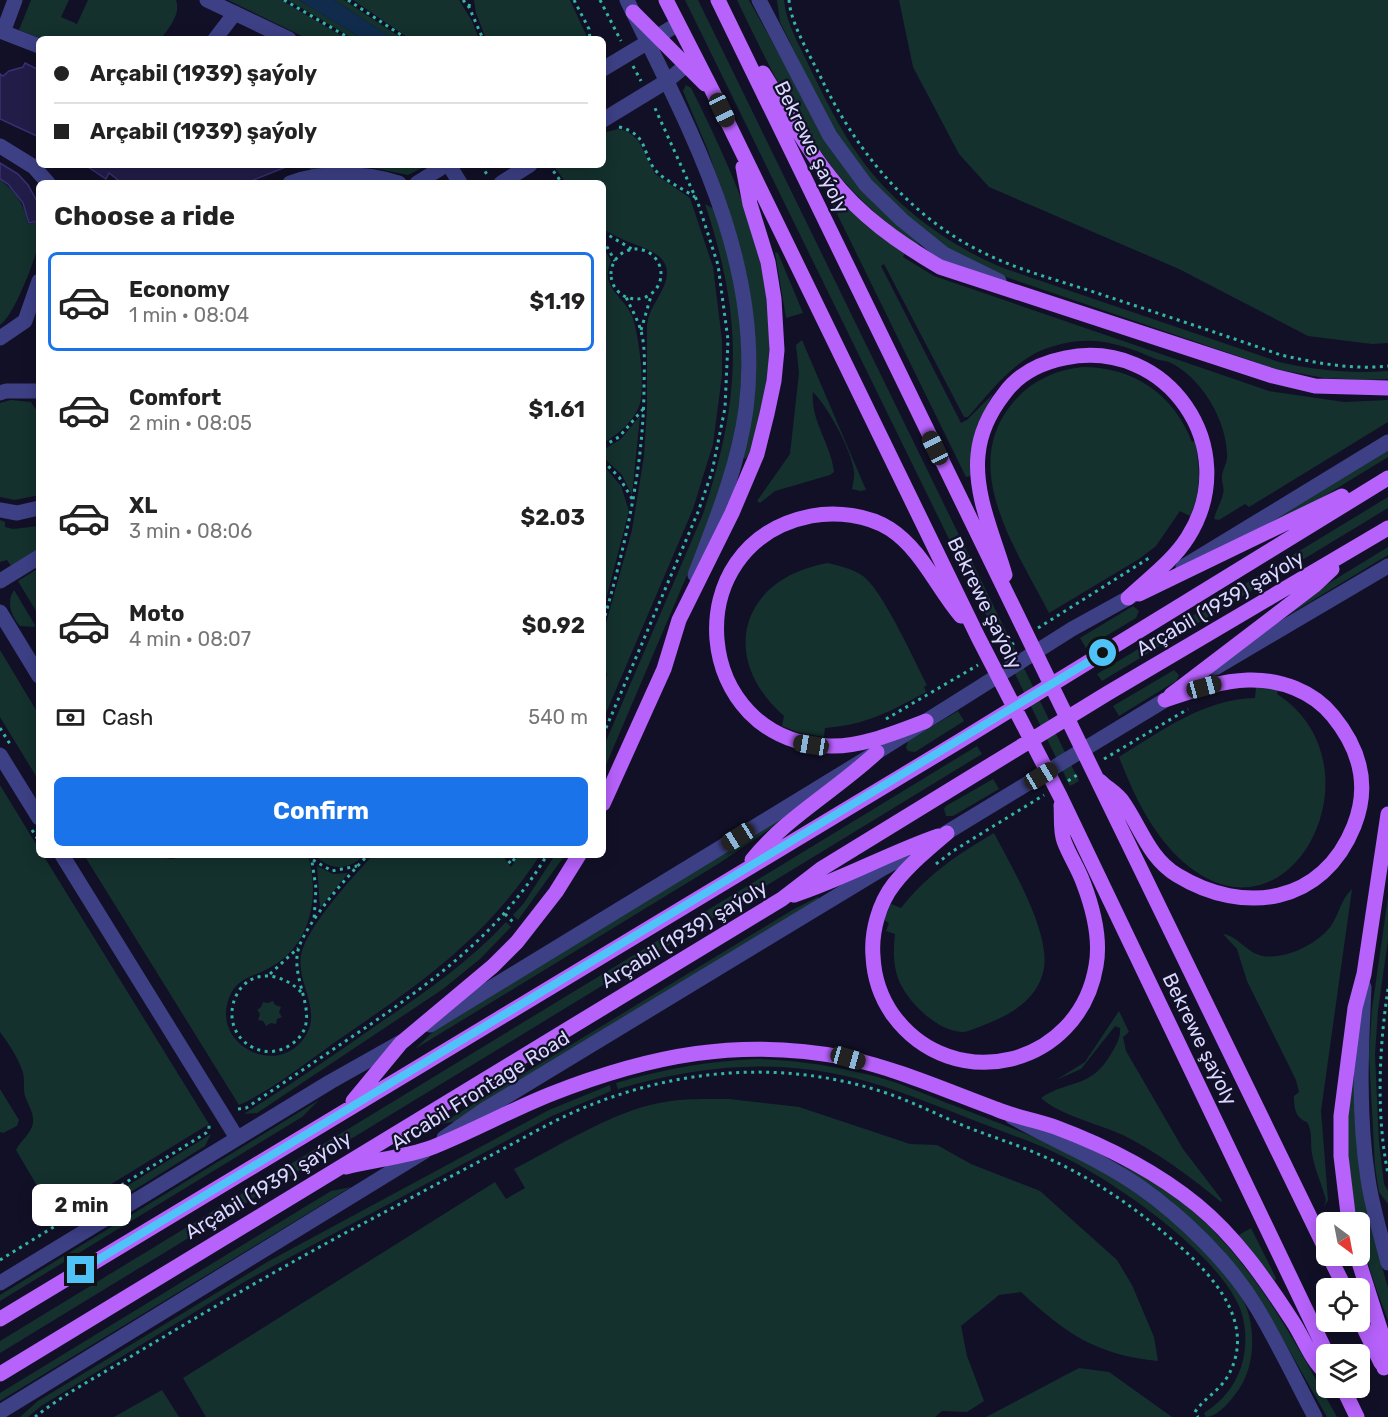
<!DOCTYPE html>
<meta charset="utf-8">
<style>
body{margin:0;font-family:Rubik,sans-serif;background:#f6f6f6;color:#222;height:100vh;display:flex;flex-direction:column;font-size:22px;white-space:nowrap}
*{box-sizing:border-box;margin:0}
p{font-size:20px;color:#767676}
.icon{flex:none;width:33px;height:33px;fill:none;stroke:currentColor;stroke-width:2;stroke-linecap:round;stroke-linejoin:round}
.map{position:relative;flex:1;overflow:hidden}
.sheet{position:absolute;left:36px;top:180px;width:570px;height:678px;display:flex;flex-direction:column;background:#fff;border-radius:9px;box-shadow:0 3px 15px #0003}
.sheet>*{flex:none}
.guide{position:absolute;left:36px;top:36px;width:570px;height:132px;border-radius:9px;box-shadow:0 3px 15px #0003;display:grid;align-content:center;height:132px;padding:0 18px;background:#fff}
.needle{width:39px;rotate:148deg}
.fabs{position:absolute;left:1316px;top:1212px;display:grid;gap:12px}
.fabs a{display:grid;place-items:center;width:54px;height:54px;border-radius:9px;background:#fff;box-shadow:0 3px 15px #0003;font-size:30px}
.end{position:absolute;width:27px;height:27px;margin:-14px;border:8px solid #4fc3f7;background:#111;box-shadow:0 0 0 3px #111}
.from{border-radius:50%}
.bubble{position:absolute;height:42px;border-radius:9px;background:#fff;box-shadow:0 3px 15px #0003;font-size:20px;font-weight:700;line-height:42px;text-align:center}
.car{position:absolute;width:18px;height:36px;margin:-18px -9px;border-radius:8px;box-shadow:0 0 4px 2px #0007;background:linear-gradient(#222 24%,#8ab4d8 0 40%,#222 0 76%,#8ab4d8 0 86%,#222 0)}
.guide b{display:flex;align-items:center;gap:21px;height:57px;font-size:22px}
.guide b+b{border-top:2px solid #e0e0e0}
.guide i{width:15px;height:15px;background:#222}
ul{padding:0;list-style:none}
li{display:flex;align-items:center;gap:18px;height:99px;margin:0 12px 9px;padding:0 6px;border:3px solid transparent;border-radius:9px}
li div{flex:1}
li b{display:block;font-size:22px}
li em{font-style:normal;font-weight:700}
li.current{border-color:#1a73e8}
li>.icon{width:54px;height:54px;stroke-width:1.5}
h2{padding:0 18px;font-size:27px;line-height:72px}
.pay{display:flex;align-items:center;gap:15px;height:66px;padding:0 18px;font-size:22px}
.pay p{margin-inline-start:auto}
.button{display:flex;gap:12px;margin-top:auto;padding:12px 18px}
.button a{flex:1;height:69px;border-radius:9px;background:#1a73e8;color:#fff;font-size:24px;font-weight:700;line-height:69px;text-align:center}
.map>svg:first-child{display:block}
.green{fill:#14312e}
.water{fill:#102b4c}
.building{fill:#221d48;stroke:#383073;stroke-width:1.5}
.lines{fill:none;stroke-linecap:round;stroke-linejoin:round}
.path{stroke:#33b6a4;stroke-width:3;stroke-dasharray:3 4.5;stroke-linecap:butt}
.minor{stroke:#3d4085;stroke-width:15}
.major{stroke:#b662fb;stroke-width:15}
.route{stroke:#4fc3f7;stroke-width:8}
.labels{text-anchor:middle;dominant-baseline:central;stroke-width:4.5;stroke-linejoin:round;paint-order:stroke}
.street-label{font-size:20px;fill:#d9d8fe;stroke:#121027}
</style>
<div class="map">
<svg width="1388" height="1417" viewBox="0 0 1388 1417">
<rect width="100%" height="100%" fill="#121027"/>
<path class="green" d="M31,0H69L61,17L77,24L88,0H176C181,15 169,27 161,39H42L19,30Z
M228,0H281L347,39H308Z
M288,0H299L363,39H354Z
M334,0H344L403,39H393Z
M353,0H459L472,21L479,39H410Z
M474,0H570L588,39H486L476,13Z
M685,0H698L1079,781L1070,786Z
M737,0H749L826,139L919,244L918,245C824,185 784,97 737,0Z
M777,0H784C786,24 800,46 810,68C825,98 839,128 859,156C893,205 950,247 1006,269L1279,362C1315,370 1351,374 1388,371V379L1367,380L1324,378L1276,369L1006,277L948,250L883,196L835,134L780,22Z
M899,0H1388V343L1372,344L1308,336L1179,269L989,187L959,154L913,67Z
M686,85L691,88C720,145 764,239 769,303C771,334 769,363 765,394C762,414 759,444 745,459L743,457L751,306L747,276L736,232L707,148L683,91Z
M618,129L627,131L638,140L655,174L690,198L713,267L722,340V375L713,444L693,509L603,720V685L607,675L603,656V634L632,530L644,456L647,408V325C649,309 658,300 664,286C677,254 644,249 624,240C617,237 610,233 603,229V183H566L553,165H603V133Z
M306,165H428L408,175L363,166L311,170Z
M0,180C15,191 25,205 28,224L39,222C39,228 40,235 39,241C36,258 14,316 0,325Z
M823,180L905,252L903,257L934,276L1269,391L1344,402L1388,400V422L1249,507L1245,504L1219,520L1214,519C1216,510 1221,503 1223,494C1225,488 1221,482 1222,476C1223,468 1228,462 1227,454C1226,419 1201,377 1169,362C1164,360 1160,361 1156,359C1115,341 1086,333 1042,350C1012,363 989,393 968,417H964L884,264L881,266L961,423L967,420L993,394L977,425L970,476L966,477L822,183Z
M705,204L714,209L731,258L743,335L740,408L726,476L696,554L603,772V748L703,514C741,399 744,320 705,204Z
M603,246L611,261C599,287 623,295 632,316C639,334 645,385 640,403C636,419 617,436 603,443Z
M775,252L778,253L803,313L786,318Z
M802,340L866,490L860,491L852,489C853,483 855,476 854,471C851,449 828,407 813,392C810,420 831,444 834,472L830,475L775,491L760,503L757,501L790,454L799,373L796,345Z
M1082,367C1133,367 1173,393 1192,442L1195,441C1200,470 1202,488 1190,516L1180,511L1156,546L1139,559L1049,613C1018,552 959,470 1011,405C1029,382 1054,370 1082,367Z
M11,400L31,402L39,414V495L15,500L0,497V403Z
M640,416L632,495L622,475L603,457V450L621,439Z
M1388,449V457L1282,522L1250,534Z
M603,465L621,486L629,511L603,611Z
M1388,497V508L1102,681L1097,674Z
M0,520L5,522V527L13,529L39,526V549L11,566L7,560L0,562Z
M1388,547V555L1290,614L1289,612L1321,588Z
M828,563C840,566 853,569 863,576C883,591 914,660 927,685L924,687L926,692C891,711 866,725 825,728L824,737L800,733L782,726L784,716C717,657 741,578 828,563Z
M39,568V616L18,581Z
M14,590L35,625L34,627L20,626C11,616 6,602 14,590Z
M1133,606L1139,611L1136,618L1086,648L1080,638Z
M0,650L39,715V781L0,717Z
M1174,670L1179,675L1176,681L1119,716L1113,706Z
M1256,687L1278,690L1277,694C1388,766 1288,961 1179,858C1150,830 1133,793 1119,757C1161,731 1204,699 1255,698Z
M958,711L964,721L915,752L908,751L906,748L908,741Z
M977,746L982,754L0,1353V1341Z
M993,779L999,789L953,816H946L944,809L946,806Z
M0,785L39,849V855H43L209,1124L56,1218L16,1150C21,1140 31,1134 33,1123C34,1112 28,1105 25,1096C23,1089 25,1081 23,1073C19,1059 9,1044 0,1032Z
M788,814L789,816L718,864L415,1049L437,1028Z
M994,833C1011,866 1050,931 1044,968C1039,999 1010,1015 984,1025C978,1027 969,1032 962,1032C938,1031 910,1004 900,983C893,968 893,950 895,934L886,931L889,923L884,920L891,904L901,908C927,875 958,854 994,833Z
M84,855H145L172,859L187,855H308C320,896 311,945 271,967C254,977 237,977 229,998C212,1042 271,1076 301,1042C326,1013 296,986 301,955C307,926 353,877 373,855H502L511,867L519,855H540C483,943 415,987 331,1045C306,1063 267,1093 239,1105Z
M315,855H364C349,871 329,871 315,855Z
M555,855H565L518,920L513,915L524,903Z
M317,866L333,874L348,873L320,908Z
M1352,889L1321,1111L1328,1200L1324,1207L1326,1200C1322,1185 1315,1170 1312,1154C1310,1142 1313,1132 1307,1122C1295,1118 1294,1107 1294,1096L1299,1092L1296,1080L1247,981L1237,949L1223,934C1237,936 1245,950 1259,955C1282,962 1318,944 1331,926C1339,914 1341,899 1352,889Z
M818,897L821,901L458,1121L441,1124L794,909Z
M1388,897V940L1378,1010L1375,1055L1379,1142L1384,1184L1388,1191V1204L1379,1192L1375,1167L1369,1055L1372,1009Z
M506,922L511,927L480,959L443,989L257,1113L244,1114C291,1084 336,1054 381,1022C426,992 469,962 506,922Z
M273,1001L275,1005L281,1007L279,1012L282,1017L277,1019L276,1024L271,1023L266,1026L263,1021L258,1020L260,1014L257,1010L261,1007L263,1002L268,1003Z
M1119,1011L1129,1032L1123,1037L1126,1051L1183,1149L1222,1200L1221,1202C1191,1177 1160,1154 1125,1136C1102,1125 1059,1115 1041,1098C1068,1079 1090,1090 1111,1054C1116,1046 1121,1037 1120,1028L1115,1026L1081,1069L1056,1080L1085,1062Z
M757,1059C797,1060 836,1066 874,1076C902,1083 928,1096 955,1106C999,1123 1043,1139 1085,1161C1132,1186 1229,1258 1247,1309C1255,1332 1254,1363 1242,1384C1236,1395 1219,1417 1206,1417L1204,1413C1227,1399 1243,1375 1245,1347C1246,1335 1245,1323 1241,1311C1220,1254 1115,1182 1062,1156C1027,1139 989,1127 953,1112C916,1098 880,1083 841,1075C765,1059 693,1067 618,1089L616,1083C663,1069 709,1061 757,1059Z
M1353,1076L1371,1227L1388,1288V1320C1358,1246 1337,1157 1353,1076Z
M610,1085L611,1091L552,1116L244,1282L41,1406L28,1417H20L38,1401L269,1261L549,1110Z
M0,1089L19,1120L17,1126L3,1133L0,1132Z
M729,1099L799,1107L910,1144L937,1145L971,1164L1040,1191L1117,1260L1132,1285L1154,1337L1158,1361C1096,1355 1065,1333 1021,1292L999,1295L961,1326L967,1356L984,1401L967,1412L942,1411L935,1417H206L183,1378L495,1182L506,1199L525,1188L514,1169C557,1147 612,1112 659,1103C681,1098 706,1099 729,1099Z
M319,1100L302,1117L0,1301V1295Z
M211,1134L205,1146L76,1226L64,1225Z
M1122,1166C1134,1167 1151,1179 1162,1187C1243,1242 1290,1333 1337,1417H1327L1263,1304L1220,1247L1170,1200Z
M351,1187L0,1401V1393L331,1191Z
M1251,1228L1276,1278L1275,1281L1239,1235Z
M1079,1368L1109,1372L1172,1417H986Z
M162,1390L179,1417H114Z"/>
<path class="water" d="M299,0H334L393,39H363Z"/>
<path class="building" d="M25,63L39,70V137L0,119V74L3,76L9,71L23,67Z
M0,163L18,174L28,185L39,205V221L29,223L23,203L8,184L0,179Z
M85,165H291L246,183H122L109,173L106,179Z"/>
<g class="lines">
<path class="path" d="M284,0L351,39
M348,0L407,39
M463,0L469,7L483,39
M574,0L589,29L590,39
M600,0L621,41
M789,0C791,26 813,60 824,84C859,154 911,218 984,253C1020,271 1061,281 1100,294C1160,314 1221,334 1281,355C1316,363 1352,370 1388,366
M469,7L470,0
M633,66L641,81
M619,127C650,134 641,156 658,173C668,182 683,189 695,197
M481,165L488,176
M549,165L562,183
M603,232L632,249
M603,240L615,261
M611 274a25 25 0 1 1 50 0a25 25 0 1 1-50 0Z
M641,330L651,296
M603,446L619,437L644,408
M603,461L619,477L634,502
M603,623C625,546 643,471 644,390C644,371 646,349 641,331C638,320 631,308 626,297
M1038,628L1149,558
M1000,652L1014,643
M886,719L978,665
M0,728L10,744
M603,735L698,512L712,472L725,408L728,340L718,265L698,203L654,106
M1104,759L1188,709
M1068,781L1080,773
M32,830L39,841
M311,855L316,888L314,920
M504,855L511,864L517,855
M313,860L332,871L357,866
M936,864L953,851L1044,795
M505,914L514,923
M270,974L298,948
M1388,989C1379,1049 1376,1114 1388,1174
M301,992C283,973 250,967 236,996C227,1015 233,1037 252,1047C263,1053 276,1053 287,1047C330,1023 287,982 299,947C309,919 347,877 368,855
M238,1109L246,1108C288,1080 329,1052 371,1024C441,975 502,930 547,855
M0,1260L206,1133L209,1130V1123
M35,1417C65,1393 102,1374 135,1354C205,1312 275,1271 347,1232C393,1208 438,1183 484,1159C515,1143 545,1125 576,1111C673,1069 779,1059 880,1091C906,1099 930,1111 955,1122C982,1134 1011,1142 1038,1154C1083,1173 1125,1200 1163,1232C1203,1265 1259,1317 1229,1374C1220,1391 1204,1398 1195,1412L1198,1417"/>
<path class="minor" d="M207,0L289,39
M627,0C689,128 765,262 746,409C738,467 716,520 695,575
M759,0L830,136L866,185L902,220L944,254L999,281
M0,31L39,46
M3,32L15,0
M215,39L235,13
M603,69L678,24
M603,120L667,81L695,58
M0,146L34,167L48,183
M449,165L460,183
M290,183C323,171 366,172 399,183
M417,183L446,165
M501,183L530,165
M0,338L25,321L39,281
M0,393L6,391H39
M0,510L17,513L39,508
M1183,567L1388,442
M0,581L39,557
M0,612L39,676
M1215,668L1388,566
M0,755L39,818
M936,839L1175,694
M62,855L237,1138
M1364,987C1361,1051 1358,1115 1368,1179C1372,1207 1381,1235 1388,1263
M430,1025L877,752L1072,629L1139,592
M1012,1117C1055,1141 1100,1159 1140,1187C1183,1217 1230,1263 1257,1308C1278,1343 1296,1381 1315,1417
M444,1138L484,1110L880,870L913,852
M0,1283L330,1082L401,1042
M0,1412L425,1151"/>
<path class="major" d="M666,0L713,92L978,637L1060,796L1327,1354
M718,0L1326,1250
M633,12L705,84
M763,73C785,108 804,145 830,177C859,215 899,243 940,267L1273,376L1315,386L1388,388
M1005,575C994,537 974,495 978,455C980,432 990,412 1004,394C1019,373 1040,363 1065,358C1167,337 1244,448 1188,537C1173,561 1148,579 1128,598
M1139,594L1342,496
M1171,695L1315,585L1332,569
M926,721C897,732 862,747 830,746C691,742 674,543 811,516C836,511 868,515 890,529C922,550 937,588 961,616
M1100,781C1107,788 1118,794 1123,802C1141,828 1149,858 1177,875C1244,916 1323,904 1354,826C1370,786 1360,749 1333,716C1313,691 1280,679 1248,680C1219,681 1192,691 1165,700
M603,804L664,669L679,620L732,513L757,454L767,414L774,381L777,350L774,299L768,262L750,204L743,167
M947,833C928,849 909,865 894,884C879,903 871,932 873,956C874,978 881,998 893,1015C953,1097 1079,1067 1096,966C1101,939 1093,908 1083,882C1078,868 1069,855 1064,841C1060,830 1062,816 1061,805
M752,860C785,818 838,789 877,752
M794,895C843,879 889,853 938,836
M353,1101L401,1043L493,966L517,942L556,892L579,855
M346,1167C374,1160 406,1157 433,1147C473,1131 511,1110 551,1094C650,1055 741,1037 847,1058C898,1069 947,1091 996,1109C1015,1117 1036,1120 1055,1127C1106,1146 1154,1170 1197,1205C1236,1237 1265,1279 1293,1322C1303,1337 1312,1362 1326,1373
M1349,1222L1341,1156V1116L1355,1008L1364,974L1388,814
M1329,1256L1345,1288
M1357,1256L1383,1338L1384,1368
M1359,1318L1381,1363
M0,1319L958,742L1388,478
M0,1374L782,899L821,869L1108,693L1388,528
M1343,1388L1357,1417"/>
</g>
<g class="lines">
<path class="route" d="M81,1270L1103,653"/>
</g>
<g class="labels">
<g class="street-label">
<text transform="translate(812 147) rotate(64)">Bekrewe şaýoly</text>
<text transform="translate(985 603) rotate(64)">Bekrewe şaýoly</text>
<text transform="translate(1220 603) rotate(-30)">Arçabil (1939) şaýoly</text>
<text transform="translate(684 934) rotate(-31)">Arçabil (1939) şaýoly</text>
<text transform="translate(1200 1039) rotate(64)">Bekrewe şaýoly</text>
<text transform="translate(480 1090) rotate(-32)">Arcabil Frontage Road</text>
<text transform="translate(268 1185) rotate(-31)">Arçabil (1939) şaýoly</text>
</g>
</g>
</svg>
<div class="fabs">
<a><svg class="needle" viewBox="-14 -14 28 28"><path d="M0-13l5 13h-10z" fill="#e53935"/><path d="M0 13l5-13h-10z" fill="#767676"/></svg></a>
<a><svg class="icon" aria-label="locate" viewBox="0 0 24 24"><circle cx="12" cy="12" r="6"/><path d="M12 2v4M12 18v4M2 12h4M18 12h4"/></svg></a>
<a><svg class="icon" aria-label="layers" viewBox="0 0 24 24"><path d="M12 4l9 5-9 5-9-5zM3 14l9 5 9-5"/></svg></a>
</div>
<i class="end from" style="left:1103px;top:653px"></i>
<i class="end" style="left:81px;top:1270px"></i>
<div class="bubble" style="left:32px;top:1184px;width:99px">2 min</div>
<i class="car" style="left:722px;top:110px;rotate:155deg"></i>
<i class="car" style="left:935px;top:448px;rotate:334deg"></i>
<i class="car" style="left:1204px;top:687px;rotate:75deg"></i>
<i class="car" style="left:811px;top:745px;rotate:279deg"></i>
<i class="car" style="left:1041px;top:776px;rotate:59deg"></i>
<i class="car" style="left:738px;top:837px;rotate:238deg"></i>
<i class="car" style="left:848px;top:1058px;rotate:106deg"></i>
<div class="guide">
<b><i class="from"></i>Arçabil (1939) şaýoly</b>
<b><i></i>Arçabil (1939) şaýoly</b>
</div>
<section class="sheet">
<h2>Choose a ride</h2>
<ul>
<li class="current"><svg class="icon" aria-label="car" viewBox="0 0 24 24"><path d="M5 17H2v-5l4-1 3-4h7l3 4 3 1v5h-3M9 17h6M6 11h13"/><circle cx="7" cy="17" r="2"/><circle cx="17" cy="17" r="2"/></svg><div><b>Economy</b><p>1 min · 08:04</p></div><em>$1.19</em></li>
<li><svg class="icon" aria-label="car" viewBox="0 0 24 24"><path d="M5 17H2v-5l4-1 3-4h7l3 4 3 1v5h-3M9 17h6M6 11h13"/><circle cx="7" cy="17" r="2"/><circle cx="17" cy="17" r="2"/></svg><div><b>Comfort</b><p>2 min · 08:05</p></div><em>$1.61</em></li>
<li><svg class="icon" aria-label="car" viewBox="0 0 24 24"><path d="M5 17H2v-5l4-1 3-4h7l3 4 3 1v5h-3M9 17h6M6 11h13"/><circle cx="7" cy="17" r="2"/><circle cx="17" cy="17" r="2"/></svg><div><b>XL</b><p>3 min · 08:06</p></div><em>$2.03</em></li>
<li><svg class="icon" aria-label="car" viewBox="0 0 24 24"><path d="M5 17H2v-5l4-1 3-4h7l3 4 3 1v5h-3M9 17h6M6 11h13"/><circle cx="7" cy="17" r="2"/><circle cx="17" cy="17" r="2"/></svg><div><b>Moto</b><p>4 min · 08:07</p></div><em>$0.92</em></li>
</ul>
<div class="pay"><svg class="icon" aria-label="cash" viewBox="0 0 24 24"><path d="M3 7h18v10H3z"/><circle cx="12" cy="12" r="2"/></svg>Cash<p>540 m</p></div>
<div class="button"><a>Confirm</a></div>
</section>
</div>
